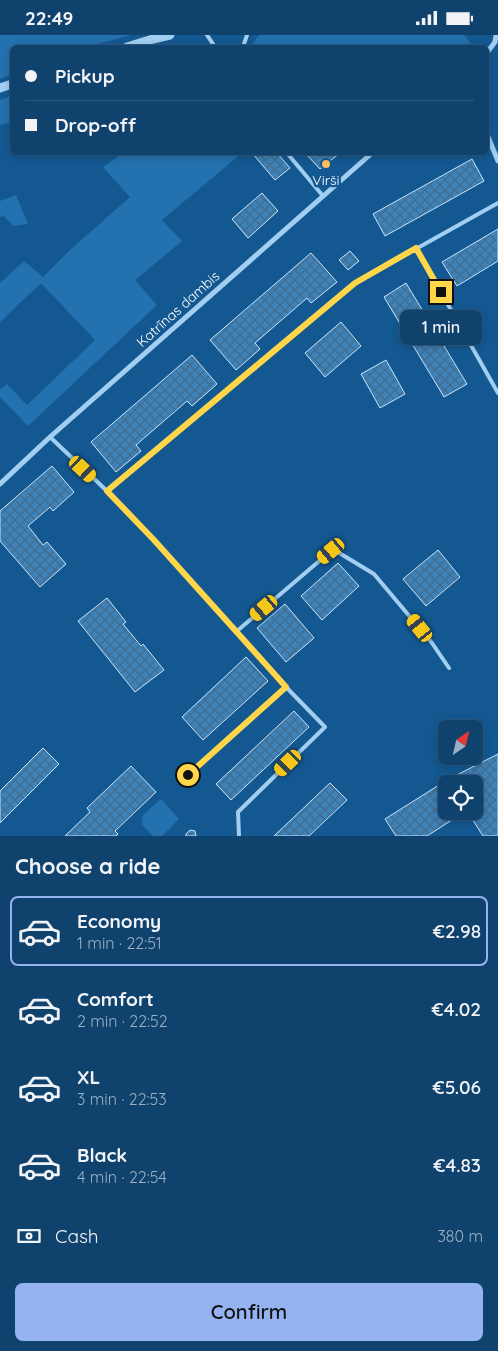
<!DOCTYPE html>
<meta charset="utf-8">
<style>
body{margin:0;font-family:Quicksand,sans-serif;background:#184972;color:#f1f3f6;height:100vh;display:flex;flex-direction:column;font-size:19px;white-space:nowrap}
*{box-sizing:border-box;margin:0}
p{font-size:16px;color:#9bb0c2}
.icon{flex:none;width:28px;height:28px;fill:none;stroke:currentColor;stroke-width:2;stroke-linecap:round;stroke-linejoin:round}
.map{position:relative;height:801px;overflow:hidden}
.side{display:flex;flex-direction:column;background:#0f426d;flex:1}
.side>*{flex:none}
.top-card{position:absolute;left:10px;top:10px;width:479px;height:110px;border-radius:8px;box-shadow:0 2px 8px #0003,0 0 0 1px #2f5b80;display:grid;align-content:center;height:110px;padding:0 15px;background:#0f426d}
.needle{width:32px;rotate:34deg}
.fabs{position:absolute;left:438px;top:685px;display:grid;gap:10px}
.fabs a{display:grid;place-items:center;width:45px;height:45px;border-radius:8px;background:#0f426d;box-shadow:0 2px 8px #0003,0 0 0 1px #2f5b80;font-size:25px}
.end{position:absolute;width:22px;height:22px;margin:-11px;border:6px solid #ffd54a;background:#111;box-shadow:0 0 0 2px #111}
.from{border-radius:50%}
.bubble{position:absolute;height:35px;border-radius:8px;background:#0f426d;box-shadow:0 2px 8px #0003,0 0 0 1px #2f5b80;font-size:16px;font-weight:600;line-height:35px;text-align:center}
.car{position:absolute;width:15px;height:30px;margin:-15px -8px;border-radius:6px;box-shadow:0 0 4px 1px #0007;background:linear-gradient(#f5c518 24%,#345 0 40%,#f5c518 0 76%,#345 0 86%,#f5c518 0)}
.top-card b{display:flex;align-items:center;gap:18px;height:48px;font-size:19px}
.top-card b+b{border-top:1px solid #2f5b80}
.top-card i{width:12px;height:12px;background:#f1f3f6}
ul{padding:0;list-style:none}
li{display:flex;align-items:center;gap:15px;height:70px;margin:0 10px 8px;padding:0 5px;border:2px solid transparent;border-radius:8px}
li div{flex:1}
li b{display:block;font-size:19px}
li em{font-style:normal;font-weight:600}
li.current{border-color:#95b2f1}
li>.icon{width:45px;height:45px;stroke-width:1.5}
h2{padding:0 15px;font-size:22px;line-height:60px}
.pay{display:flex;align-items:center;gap:12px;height:55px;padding:0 15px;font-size:19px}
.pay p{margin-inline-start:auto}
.button{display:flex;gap:10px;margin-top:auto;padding:10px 15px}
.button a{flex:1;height:58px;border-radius:8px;background:#95b2f1;color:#111;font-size:20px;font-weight:600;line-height:58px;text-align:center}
.status{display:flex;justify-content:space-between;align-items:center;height:35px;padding:0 25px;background:#0f426d;direction:ltr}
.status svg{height:14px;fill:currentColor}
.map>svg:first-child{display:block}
.green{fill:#2371ae}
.building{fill:url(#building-cross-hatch);stroke:#c8e5fc}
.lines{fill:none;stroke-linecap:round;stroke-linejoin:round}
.service{stroke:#a1cef1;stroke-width:4}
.minor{stroke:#a1cef1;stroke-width:5}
.tertiary{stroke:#a1cef1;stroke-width:9}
.route{stroke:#ffd54a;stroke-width:6}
.poi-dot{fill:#ffc061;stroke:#145891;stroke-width:2}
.labels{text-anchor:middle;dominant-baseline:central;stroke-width:5;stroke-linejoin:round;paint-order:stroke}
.poi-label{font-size:14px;fill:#fff;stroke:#145891}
.street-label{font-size:14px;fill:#fff;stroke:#145891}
</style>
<div class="status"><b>22:49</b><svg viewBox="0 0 49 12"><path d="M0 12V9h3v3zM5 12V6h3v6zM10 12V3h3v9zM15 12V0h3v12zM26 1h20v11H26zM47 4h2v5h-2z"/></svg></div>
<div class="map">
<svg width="498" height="801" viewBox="0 0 498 801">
<defs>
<pattern id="building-cross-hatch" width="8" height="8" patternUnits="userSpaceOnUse" patternTransform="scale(1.25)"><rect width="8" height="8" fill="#3d82b9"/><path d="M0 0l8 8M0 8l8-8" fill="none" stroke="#436c8d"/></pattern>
</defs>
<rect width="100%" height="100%" fill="#145891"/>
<path class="green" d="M0,0H130L87,12H12V39L0,44Z
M259,0H464L471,9L470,12H250Z
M12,61V86L1,90L0,88V65Z
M123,118H242L162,185L182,206L135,245L157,270L28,391L0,362V355L7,349L27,370L95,305L41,248L0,287V248L24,226L43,242L70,215L130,162L103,132Z
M16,160L28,189L13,191L4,181L0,182V166Z
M161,764L179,784L162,801H153L142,790L143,780Z"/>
<path class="building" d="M252,118H277L290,133L275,145Z
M305,118H340L320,134Z
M472,124L484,146L385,201L373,179Z
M262,158L278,176L248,203L232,184Z
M498,194V226L457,251L442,227Z
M350,216L359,226L348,235L339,225Z
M311,218L337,247L311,268L307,263L255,308L260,314L236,335L210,305Z
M406,248L467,349L444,362L384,262Z
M341,287L361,311L325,342L305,318Z
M192,320L217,349L192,371L187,366L136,410L141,416L116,437L91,407Z
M386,325L405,359L380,373L361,339Z
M52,431L74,457L53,476L50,472L28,491L43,510L47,507L66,529L40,552L0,506V476Z
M438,515L460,542L426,571L403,544Z
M338,528L359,551L322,585L301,561Z
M107,563L126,587L123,589L141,611L143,609L164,635L135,657L78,586Z
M285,569L314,603L286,627L257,593Z
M246,622L268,646L203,705L182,682Z
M294,676L309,692L231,765L216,749Z
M43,713L59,729L0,788V756Z
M498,719V801H483L467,776H474V749H450L447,745Z
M131,731L156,757L115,796L118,799L116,801H65L90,777L87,773Z
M447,745L450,749H446V776H466L427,801H396L385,784Z
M330,748L347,765L309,801H274Z
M190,795L195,796L196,801H186V799Z"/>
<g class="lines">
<path class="service" d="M207,0L215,12
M243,12L247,0
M287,118L323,161
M416,213L498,358
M50,402L107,456L154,505L286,652L325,692L238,777L239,801
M107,456L355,248L498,168
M237,596L331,516H336L374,539L432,608L449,633
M188,740L286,652"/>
<path class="minor" d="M486,19L495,7L496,0
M486,97L498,126
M0,449L50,402L372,118"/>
<path class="tertiary" d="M127,12L153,4L170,0
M0,53L12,49"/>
</g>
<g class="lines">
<path class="route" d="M188,740L286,652L154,505L107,456L355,248L416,213L441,257"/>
</g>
<circle class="poi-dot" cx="326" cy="129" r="5"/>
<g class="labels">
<g class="poi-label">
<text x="326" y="145">Virši</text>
</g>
<g class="street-label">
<text transform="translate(178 274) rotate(-42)">Katrīnas dambis</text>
</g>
</g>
</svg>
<div class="fabs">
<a><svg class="needle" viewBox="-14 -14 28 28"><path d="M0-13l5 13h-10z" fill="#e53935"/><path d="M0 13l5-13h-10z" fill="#9bb0c2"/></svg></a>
<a><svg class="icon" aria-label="locate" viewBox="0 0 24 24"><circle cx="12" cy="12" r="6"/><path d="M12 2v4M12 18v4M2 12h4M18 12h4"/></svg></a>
</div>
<i class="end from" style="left:188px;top:740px"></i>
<i class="end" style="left:441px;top:257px"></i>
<div class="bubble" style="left:400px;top:275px;width:82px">1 min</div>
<i class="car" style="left:83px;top:434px;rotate:133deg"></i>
<i class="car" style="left:331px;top:516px;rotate:230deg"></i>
<i class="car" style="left:264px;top:573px;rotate:230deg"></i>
<i class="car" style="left:420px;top:593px;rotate:321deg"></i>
<i class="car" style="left:288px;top:728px;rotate:226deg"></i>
<div class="top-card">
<b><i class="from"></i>Pickup</b>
<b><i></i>Drop-off</b>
</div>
</div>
<section class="side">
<h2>Choose a ride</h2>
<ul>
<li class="current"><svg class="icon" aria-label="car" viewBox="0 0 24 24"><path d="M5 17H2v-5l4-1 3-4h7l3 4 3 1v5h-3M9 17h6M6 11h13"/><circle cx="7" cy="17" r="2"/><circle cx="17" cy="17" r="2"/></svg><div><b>Economy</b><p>1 min · 22:51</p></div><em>€2.98</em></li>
<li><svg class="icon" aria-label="car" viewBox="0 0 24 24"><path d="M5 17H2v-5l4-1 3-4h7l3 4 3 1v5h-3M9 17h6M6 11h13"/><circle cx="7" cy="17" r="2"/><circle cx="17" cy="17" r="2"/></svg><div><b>Comfort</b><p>2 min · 22:52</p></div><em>€4.02</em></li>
<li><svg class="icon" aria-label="car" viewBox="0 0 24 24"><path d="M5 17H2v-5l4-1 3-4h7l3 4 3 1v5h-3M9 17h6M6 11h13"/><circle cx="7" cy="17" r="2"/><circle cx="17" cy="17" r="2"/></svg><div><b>XL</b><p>3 min · 22:53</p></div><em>€5.06</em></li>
<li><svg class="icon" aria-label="car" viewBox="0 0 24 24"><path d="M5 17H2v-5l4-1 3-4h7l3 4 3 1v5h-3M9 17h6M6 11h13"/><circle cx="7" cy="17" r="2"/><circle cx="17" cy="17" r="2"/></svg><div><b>Black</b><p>4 min · 22:54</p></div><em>€4.83</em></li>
</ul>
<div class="pay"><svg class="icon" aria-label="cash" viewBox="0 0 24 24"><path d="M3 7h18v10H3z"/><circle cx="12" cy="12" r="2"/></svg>Cash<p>380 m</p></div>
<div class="button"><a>Confirm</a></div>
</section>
